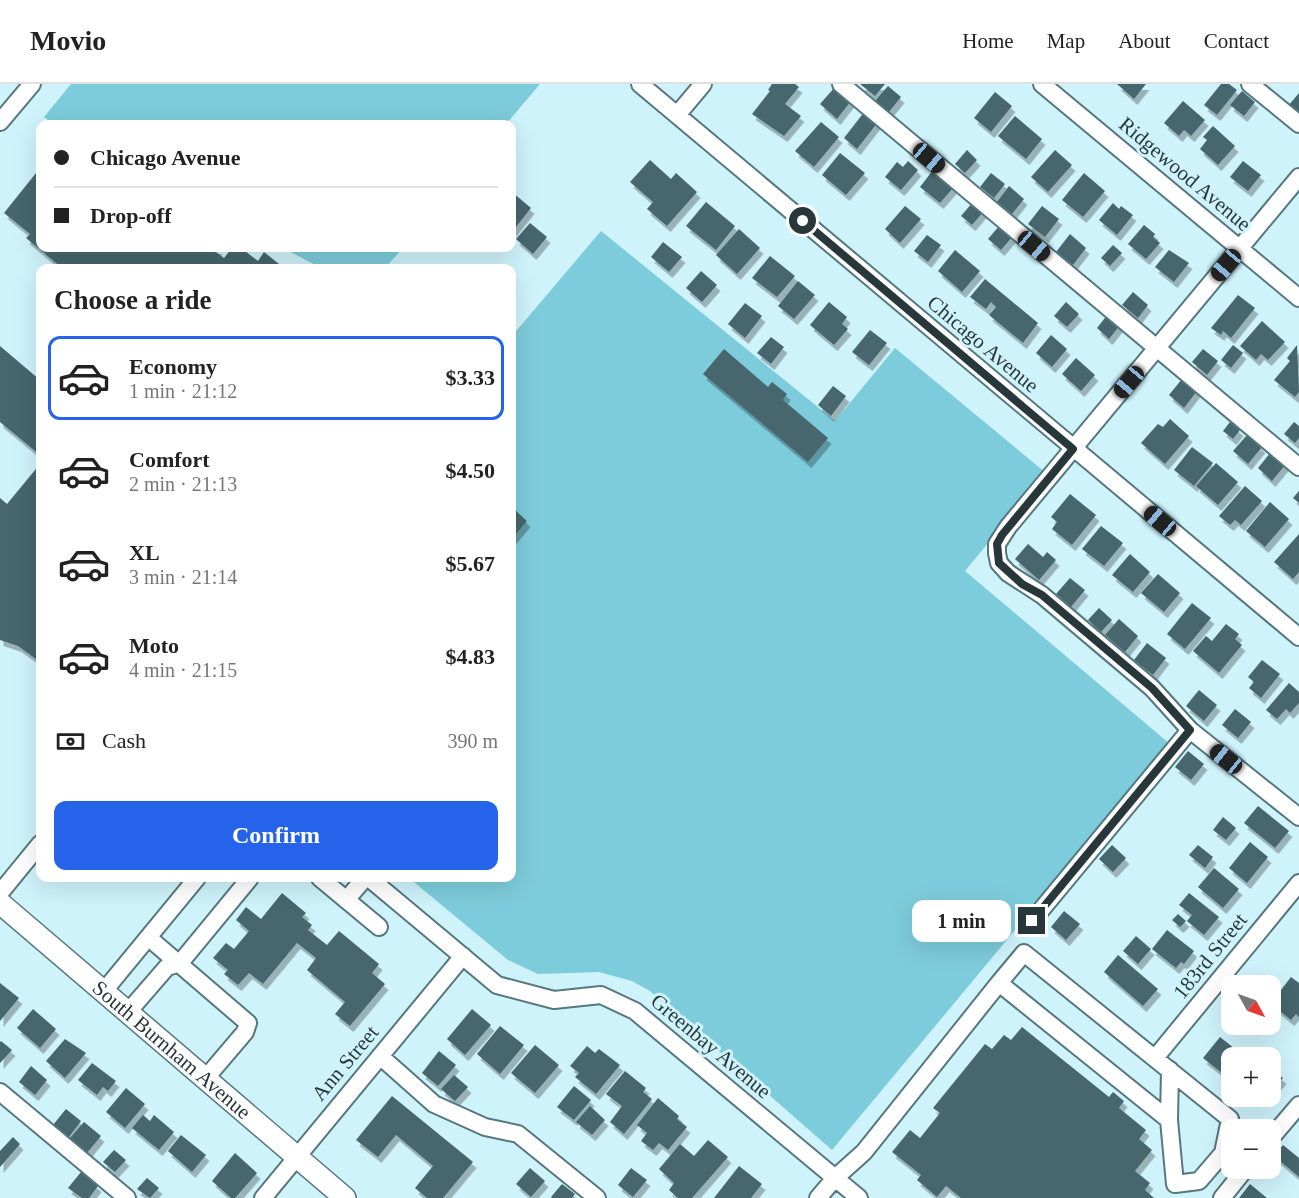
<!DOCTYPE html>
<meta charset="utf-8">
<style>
body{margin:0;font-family:"Times New Roman",serif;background:#f2f2f2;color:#222;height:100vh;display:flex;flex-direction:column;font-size:22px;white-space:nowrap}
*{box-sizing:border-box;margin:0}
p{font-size:20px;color:#767676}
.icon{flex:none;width:33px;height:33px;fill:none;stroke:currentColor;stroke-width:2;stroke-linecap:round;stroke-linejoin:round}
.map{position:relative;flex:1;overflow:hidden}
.sheet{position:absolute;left:36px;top:180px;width:480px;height:618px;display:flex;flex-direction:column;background:#fff;border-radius:12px;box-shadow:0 6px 24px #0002}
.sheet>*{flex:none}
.hud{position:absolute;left:36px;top:36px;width:480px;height:132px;border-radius:12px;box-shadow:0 6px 24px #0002;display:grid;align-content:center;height:132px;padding:0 18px;background:#fff}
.needle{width:39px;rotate:130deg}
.controls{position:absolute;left:1221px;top:891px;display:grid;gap:12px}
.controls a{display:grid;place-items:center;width:60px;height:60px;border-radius:12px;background:#fff;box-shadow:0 6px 24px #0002;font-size:30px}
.end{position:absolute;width:27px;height:27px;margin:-14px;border:8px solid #28373a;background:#fff;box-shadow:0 0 0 3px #fff}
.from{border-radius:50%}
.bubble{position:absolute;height:42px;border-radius:12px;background:#fff;box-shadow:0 6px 24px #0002;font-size:20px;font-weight:800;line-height:42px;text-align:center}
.car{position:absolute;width:18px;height:36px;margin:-18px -9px;border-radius:8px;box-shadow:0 0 4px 2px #0007;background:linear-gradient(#222 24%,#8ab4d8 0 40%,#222 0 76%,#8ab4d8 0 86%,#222 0)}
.hud b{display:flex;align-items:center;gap:21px;height:57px;font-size:22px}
.hud b+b{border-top:2px solid #e0e0e0}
.hud i{width:15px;height:15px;background:#222}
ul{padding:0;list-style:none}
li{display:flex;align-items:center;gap:18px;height:84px;margin:0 12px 9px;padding:0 6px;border:3px solid transparent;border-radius:12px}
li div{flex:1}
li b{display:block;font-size:22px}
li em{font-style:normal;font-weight:800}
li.current{border-color:#2563eb}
li>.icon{width:54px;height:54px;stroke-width:1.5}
h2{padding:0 18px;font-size:27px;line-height:72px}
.pay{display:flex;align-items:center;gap:15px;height:66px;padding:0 18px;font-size:22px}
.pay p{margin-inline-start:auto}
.primary-button{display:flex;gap:12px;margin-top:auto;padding:12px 18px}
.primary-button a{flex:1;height:69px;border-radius:12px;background:#2563eb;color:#fff;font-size:24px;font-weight:800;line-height:69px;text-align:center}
header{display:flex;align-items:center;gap:36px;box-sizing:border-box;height:84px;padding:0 30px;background:#fff;border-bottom:2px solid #e0e0e0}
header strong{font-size:28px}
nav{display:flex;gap:33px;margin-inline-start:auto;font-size:21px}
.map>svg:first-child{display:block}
.green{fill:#7dccdb}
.building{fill:#46666d;filter:url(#shadow)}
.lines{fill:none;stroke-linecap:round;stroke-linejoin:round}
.minor-casing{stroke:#56777d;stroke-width:20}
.major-casing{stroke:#56777d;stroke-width:24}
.minor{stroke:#fff;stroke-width:16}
.major{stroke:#fff;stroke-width:21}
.route{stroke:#28373a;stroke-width:8}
.labels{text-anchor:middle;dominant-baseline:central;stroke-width:6;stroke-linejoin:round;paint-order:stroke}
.street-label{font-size:21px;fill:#28373a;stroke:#cff3fb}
</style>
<header>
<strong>Movio</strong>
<nav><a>Home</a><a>Map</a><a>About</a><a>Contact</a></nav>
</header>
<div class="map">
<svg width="1299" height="1114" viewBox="0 0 1299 1114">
<defs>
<filter id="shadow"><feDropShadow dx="3.5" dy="6" stdDeviation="0" flood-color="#0004"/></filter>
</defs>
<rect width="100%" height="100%" fill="#cff3fb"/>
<path class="green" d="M71,0H540L506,40H53L44,33Z
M601,147L835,337L895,264L1046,389L965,487L1170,660L832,1066L650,907L632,897L599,888L538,890L508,876L409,794H512V455L527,437L512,423V252Z
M283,164H403L385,184H321Z"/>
<path class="building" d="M772,0H795L799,3L785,20L801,32L784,52L752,30L770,7L768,6Z
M860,0H885L875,12Z
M1117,0H1146L1134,15Z
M1221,0H1229L1237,6L1217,31L1204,21Z
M888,2L901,13L889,28L875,17Z
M835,3L851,17L837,35L820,20Z
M1242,7L1255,18L1244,32L1230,21Z
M995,8L1012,22L991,48L974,34Z
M1299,9V31L1288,22Z
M1183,17L1205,36L1191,52L1184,46L1179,52L1164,39Z
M865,27L878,38L857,65L844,54Z
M1015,32L1042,55L1026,75L998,52Z
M821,38L839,53L814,83L795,67Z
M1213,42L1235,62L1218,81L1200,65L1207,56L1203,53Z
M967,66L977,76L965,89L955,80Z
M1055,66L1072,81L1048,108L1031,93Z
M840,69L865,89L846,111L822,91Z
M650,76L671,95L676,89L697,108L667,142L647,125L653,118L630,98Z
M908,77L918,86L901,106L885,93L897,78L903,83Z
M1243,77L1261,91L1248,107L1230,93Z
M40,84V164H219L216,168L224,174L232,164H241L258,177L264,168L284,184H62L26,154L30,150L4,129Z
M933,86L954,103L940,119L920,103Z
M991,89L1005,100L994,114L980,103Z
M1084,89L1105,107L1083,133L1062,116Z
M1009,102L1024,115L1012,130L997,118Z
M512,108L531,124L512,148Z
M706,118L735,142L716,166L686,142Z
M973,118L984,127L972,141L961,132Z
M1113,119L1119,125L1121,122L1133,131L1117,151L1099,136Z
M905,122L921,135L900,159L885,145Z
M1042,122L1059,135L1045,153L1028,140Z
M530,139L547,153L533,170L516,155Z
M1000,141L1013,152L1001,166L988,155Z
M1144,141L1155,150L1153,153L1160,159L1146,175L1128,160Z
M739,145L760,164L737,190L716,171Z
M1070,150L1086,164L1073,181L1056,168Z
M927,151L941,161L928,178L914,167Z
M663,158L682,173L669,188L651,173Z
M1113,161L1122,169L1110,182L1101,174Z
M955,166L980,187L962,208L938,187Z
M1169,166L1189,179L1174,198L1155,183Z
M770,172L795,192L777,213L752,194Z
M701,187L717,201L702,218L686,204Z
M985,195L1038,239L1023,259L989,231L996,223L991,218L986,225L970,213Z
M798,197L815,211L794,235L778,222Z
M1133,208L1148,221L1138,234L1122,221Z
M1238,211L1255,224L1231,254L1223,247L1221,251L1211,244Z
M829,218L847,233L842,240L848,245L834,261L810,241Z
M1066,218L1079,230L1067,243L1054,232Z
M745,219L762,232L745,254L728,240Z
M1108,230L1121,240L1109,255L1097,244Z
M1262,237L1285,258L1268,276L1261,270L1256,276L1240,262Z
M870,246L887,259L869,281L852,268Z
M1051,251L1067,265L1052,283L1036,269Z
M771,253L784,263L771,280L757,269Z
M1233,261L1243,269L1231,284L1221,276Z
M1297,261L1299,308L1295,313L1274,296L1290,277L1287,274Z
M0,262L40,296V371L0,338Z
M724,265L768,303L772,298L787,310L783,316L828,354L808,378L703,290Z
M1203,265L1218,277L1207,291L1192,278Z
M1076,274L1095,291L1081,307L1062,290Z
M1182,295L1197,307L1184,324L1169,311Z
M833,302L846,312L831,332L818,321Z
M1170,335L1189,352L1165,380L1141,359L1158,340L1163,343Z
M1230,338L1240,346L1233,355L1223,347Z
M1294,338L1299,342V354L1295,359L1284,350Z
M1247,351L1262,363L1248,380L1233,367Z
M1192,363L1213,379L1194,402L1174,386Z
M1271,368L1286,380L1272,397L1258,384Z
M1216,379L1238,398L1218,421L1196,402Z
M40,380V578L18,562L0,556V414L7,420Z
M1245,402L1262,417L1241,441L1235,436L1230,441L1219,432Z
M1299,407V419L1293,414Z
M1070,410L1096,431L1072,461L1052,445L1057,438L1051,433Z
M1270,418L1289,435L1265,463L1246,447Z
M512,423L527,437L512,455Z
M1101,442L1123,459L1104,482L1082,465Z
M1299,450V488L1293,495L1274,478Z
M1028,460L1043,473L1047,468L1056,476L1039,496L1015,475Z
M1130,470L1150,488L1133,508L1112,491Z
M1158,490L1180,509L1164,528L1141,509Z
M1070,494L1085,506L1071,523L1056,510Z
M1192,519L1211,534L1185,565L1167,550Z
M1099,524L1112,536L1101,548L1088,536Z
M1119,535L1138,552L1125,568L1105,551Z
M1226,540L1239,550L1235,555L1242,561L1219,589L1193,567L1206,552L1212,557Z
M1147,559L1166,574L1153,591L1134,576Z
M1262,576L1280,590L1261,614L1249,604L1254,598L1248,593Z
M1289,599L1299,608V619L1290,629L1286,625L1277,635L1266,626Z
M1199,606L1217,621L1204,637L1186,622Z
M1235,625L1251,638L1238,654L1222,641Z
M1188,667L1204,680L1191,696L1175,683Z
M1258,722L1289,747L1275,764L1244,739Z
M1223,733L1236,744L1226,756L1213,746Z
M1250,758L1268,773L1247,799L1229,784Z
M1112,761L1126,774L1113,788L1099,775Z
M1198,761L1213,773L1205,784L1189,771Z
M1214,784L1239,805L1223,824L1198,803Z
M282,809L306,829L302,833L312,841L308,846L327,861L339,847L379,880L372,889L385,900L350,942L335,930L345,918L307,886L316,874L297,859L263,900L249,889L238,901L224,890L228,886L213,874L226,859L234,865L249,847L236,836L246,823L261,835Z
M1189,809L1219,833L1204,851L1187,837L1192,831L1179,821Z
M1064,827L1080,840L1066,856L1051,843Z
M1178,830L1186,837L1180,843L1172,836Z
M1167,846L1194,867L1184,880L1181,878L1176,884L1152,865Z
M1136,852L1151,865L1138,880L1123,867Z
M1118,871L1158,905L1143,922L1104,888Z
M1291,893L1299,899V933L1296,930L1291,936L1270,919V911L1277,903L1281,906Z
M0,899L19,914L0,937Z
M33,925L56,945L40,964L17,944Z
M472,925L491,941L465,971L447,955Z
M500,942L524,961L500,990L477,970Z
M1022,943L1109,1013L1113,1008L1124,1017L1119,1024L1146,1046L1139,1055L1152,1066L1135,1087L1150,1099L1145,1106L1154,1114H961L946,1102L937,1113L917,1096L921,1091L892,1068L910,1046L920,1054L940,1029L933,1024L985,960L992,965L1004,951L1011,956Z
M1220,953L1244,972L1232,974V997L1203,974Z
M65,955L86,969L65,994L46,977Z
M1,957L12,966L0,979V958Z
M535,961L559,981L535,1009L511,989Z
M587,962L595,969L599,965L620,981L596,1010L575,993L579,989L570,982Z
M439,967L456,981L438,1002L422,989Z
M92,979L116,997L108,1007L103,1003L97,1011L78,996Z
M31,982L47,996L35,1011L19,998Z
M1270,984L1283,994L1270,1009Z
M625,987L646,1004L643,1008L652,1015L624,1050L610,1038L622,1022L606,1010Z
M454,991L468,1003L455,1017L441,1005Z
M574,1002L591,1016L574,1036L557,1023Z
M126,1004L145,1020L125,1044L106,1028Z
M392,1012L473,1078L443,1114H427L415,1104L433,1082L396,1051L378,1073L356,1056Z
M658,1014L679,1032L677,1035L687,1043L668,1066L659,1059L653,1066L641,1057L647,1049L637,1041Z
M590,1022L605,1036L592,1051L576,1038Z
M66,1025L81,1037L69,1053L53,1041Z
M143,1031L150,1037L154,1031L174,1048L159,1066L132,1044Z
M84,1038L101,1052L87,1069L70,1054Z
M181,1051L206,1071L192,1088L168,1067Z
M13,1053L20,1060L0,1083V1067Z
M708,1056L728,1073L692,1114H678L669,1106L674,1099L659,1085L680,1060L694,1072Z
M1283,1061L1299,1074V1093L1274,1072Z
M114,1066L126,1076L115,1088L103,1078Z
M235,1069L257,1089L235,1114H231L212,1097Z
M739,1082L762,1100L751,1114H714Z
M530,1084L545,1097L531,1113L516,1100Z
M631,1084L647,1096L633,1113L618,1101Z
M81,1088L98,1102L89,1114H82L68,1104Z
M147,1094L159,1104L150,1114L137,1105Z
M562,1100L575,1110L572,1114H552L551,1113Z
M1250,1100L1267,1114H1239Z"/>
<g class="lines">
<g class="minor-casing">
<path id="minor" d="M640,0L1299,553
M841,0L1299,383
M1042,0L1299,214
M1250,0L1299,40
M677,31L703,0
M0,38L32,0
M1299,93L1008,443L997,460V469L999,479L1008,489L1042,511L1152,604L1190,646L1299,733
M320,794L379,843
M369,794L497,901L554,916L601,911L635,927L859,1114
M0,809L40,760
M346,816L365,794
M1032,837L1190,646
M149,854L248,939L245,948L205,995
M104,907L197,794
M128,928L167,883L180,879L250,794
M380,972L434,1020L485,1043L518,1050L597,1114
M1155,974L1299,799
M0,1008L127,1114
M1169,1036L1170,986
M1270,1055L1299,1021
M263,1114L463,872
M818,1114L835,1094L864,1068L999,899L1169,1036L1175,1100L1199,1097L1223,1069L1230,1035L1024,869L999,899
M1222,1114L1246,1084"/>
</g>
<g class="major-casing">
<g id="major">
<path id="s1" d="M0,819L345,1114"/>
</g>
</g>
<use href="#minor" class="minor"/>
<use href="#major" class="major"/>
</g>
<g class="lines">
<path class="route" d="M803,137L1073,365L1002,451L997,460L999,479L1022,500L1042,511L1152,604L1190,646L1032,837"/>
</g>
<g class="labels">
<g class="street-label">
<text transform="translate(1185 90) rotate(40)">Ridgewood Avenue</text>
<text transform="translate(983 260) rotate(40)">Chicago Avenue</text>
<text transform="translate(1210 872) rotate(-51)">183rd Street</text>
<text transform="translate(711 962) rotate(40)">Greenbay Avenue</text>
<text stroke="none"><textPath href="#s1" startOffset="226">South Burnham Avenue</textPath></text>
<text transform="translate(345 979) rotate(-50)">Ann Street</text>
</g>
</g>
</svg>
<div class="controls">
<a><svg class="needle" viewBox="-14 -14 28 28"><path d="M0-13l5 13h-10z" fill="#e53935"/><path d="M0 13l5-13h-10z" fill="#767676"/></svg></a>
<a>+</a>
<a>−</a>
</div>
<i class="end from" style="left:803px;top:137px"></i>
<i class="end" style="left:1032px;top:837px"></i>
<div class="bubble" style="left:912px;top:816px;width:99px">1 min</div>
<i class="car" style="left:929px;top:74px;rotate:130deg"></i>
<i class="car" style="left:1034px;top:162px;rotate:130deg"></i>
<i class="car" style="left:1226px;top:181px;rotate:220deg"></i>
<i class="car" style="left:1129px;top:298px;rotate:220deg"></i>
<i class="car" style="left:1160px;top:437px;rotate:310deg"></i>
<i class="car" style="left:1226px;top:675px;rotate:309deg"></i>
<div class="hud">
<b><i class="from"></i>Chicago Avenue</b>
<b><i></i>Drop-off</b>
</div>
<section class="sheet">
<h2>Choose a ride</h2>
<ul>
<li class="current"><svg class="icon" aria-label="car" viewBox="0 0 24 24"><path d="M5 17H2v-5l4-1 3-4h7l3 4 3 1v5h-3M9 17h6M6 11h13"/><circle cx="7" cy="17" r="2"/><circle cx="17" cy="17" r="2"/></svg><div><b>Economy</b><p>1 min · 21:12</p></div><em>$3.33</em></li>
<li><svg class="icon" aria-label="car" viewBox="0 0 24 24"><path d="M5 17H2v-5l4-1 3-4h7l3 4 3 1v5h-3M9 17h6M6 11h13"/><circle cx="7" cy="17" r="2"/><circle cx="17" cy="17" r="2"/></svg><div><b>Comfort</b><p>2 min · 21:13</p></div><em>$4.50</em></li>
<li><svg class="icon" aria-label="car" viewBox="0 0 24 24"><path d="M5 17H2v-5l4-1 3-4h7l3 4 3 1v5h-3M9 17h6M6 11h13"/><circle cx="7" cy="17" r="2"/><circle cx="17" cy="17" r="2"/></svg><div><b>XL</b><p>3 min · 21:14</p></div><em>$5.67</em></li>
<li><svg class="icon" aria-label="car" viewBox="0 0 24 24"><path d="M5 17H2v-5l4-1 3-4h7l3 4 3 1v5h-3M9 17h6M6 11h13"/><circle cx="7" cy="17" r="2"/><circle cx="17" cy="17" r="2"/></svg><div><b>Moto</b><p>4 min · 21:15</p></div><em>$4.83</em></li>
</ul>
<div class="pay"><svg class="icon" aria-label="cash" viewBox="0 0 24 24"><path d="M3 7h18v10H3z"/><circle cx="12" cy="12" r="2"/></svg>Cash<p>390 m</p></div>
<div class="primary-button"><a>Confirm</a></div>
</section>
</div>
